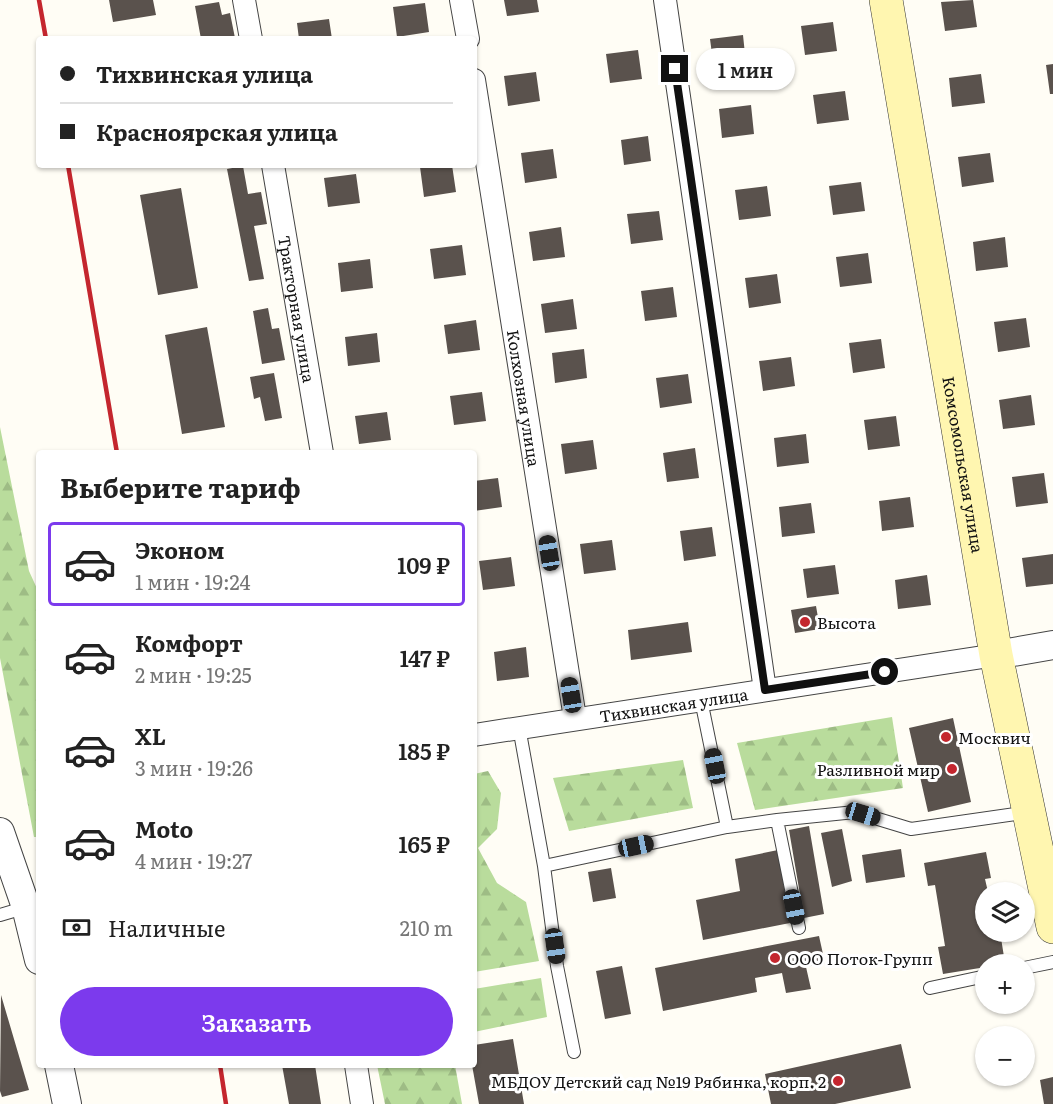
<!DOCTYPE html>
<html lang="ru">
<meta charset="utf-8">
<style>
body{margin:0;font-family:Literata,serif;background:#f6f6f6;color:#222;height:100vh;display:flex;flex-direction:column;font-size:22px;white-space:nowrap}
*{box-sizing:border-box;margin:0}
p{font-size:20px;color:#767676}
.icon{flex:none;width:33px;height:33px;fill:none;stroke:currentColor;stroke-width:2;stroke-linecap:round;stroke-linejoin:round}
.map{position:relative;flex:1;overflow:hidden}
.details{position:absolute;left:36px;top:450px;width:441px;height:618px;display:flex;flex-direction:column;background:#fff;border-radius:6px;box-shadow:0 2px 4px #0004}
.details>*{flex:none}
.top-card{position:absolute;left:36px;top:36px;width:441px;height:132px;border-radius:6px;box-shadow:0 2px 4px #0004;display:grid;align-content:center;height:132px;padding:0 24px;background:#fff}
.buttons{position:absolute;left:975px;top:882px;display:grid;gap:12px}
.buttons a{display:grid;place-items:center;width:60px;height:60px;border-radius:50%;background:#fff;box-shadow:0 2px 4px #0004;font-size:30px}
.end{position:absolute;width:27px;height:27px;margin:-14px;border:8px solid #111;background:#fff;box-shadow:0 0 0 3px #fff}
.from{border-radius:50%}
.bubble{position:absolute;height:42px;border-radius:21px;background:#fff;box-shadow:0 2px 4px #0004;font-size:20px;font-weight:600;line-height:42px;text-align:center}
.car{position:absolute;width:18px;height:36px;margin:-18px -9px;border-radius:8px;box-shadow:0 0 4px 2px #0007;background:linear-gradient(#222 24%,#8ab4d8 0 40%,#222 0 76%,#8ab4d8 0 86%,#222 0)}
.top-card b{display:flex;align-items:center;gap:21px;height:57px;font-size:22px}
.top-card b+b{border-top:2px solid #e0e0e0}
.top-card i{width:15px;height:15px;background:#222}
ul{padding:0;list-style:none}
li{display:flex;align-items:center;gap:18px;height:84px;margin:0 12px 9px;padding:0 12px;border:3px solid transparent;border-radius:6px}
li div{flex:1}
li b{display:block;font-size:22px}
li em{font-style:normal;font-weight:600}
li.current{border-color:#7c3aed}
li>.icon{width:54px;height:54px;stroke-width:1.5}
h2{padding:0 24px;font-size:27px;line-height:72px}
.pay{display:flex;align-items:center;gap:15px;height:66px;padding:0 24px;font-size:22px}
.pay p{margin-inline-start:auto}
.primary-button{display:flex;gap:12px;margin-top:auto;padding:12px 24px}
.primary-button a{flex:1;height:69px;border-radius:36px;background:#7c3aed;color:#fff;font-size:24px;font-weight:600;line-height:69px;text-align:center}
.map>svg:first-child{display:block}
.forest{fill:url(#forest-firs)}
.building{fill:#5a524d}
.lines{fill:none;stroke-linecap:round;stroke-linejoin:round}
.service-casing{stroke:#444;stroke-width:14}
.minor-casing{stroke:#444;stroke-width:24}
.tertiary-casing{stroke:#444;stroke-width:30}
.secondary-casing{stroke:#333;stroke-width:34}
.service{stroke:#fff;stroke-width:12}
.minor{stroke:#fff;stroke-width:22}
.tertiary{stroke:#fff;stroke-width:28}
.secondary{stroke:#fff6b0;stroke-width:33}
.rail{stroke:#c4262e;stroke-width:4.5}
.route{stroke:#111;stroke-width:8}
.poi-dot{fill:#c4262e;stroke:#fff;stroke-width:2}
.labels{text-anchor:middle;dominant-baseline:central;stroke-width:6;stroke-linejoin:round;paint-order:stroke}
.street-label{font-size:16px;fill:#111;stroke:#fff}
.poi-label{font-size:16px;fill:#111;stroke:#fff;text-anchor:start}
</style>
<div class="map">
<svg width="1053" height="1104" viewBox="0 0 1053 1104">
<defs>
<pattern id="forest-firs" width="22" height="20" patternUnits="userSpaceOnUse" patternTransform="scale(1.5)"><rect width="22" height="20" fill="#b9dc9c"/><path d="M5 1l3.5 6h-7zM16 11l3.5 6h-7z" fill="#9ebc85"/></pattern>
</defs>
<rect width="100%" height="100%" fill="#fffdf5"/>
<path class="forest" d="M0,427L29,571L39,593V837H34L0,658Z
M892,717L903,788L755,810L737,743Z
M683,760L693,808L569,831L553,778Z
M488,771L501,793L497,829L478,848L497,883L526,902L539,961L474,972V774Z
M541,978L547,1017L474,1032V989Z
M377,1065H455L462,1104H385Z"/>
<path class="building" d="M109,0H153L156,15L113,22Z
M504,0H537L539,12L507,16Z
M973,0L977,27L945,31L941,2Z
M219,2L222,15L230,13L235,38L201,39L195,6Z
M425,3L429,32L397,37L393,7Z
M329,19L332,39H299L297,23Z
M833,22L837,51L805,55L801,26Z
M743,35L746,64L714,69L710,39Z
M638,50L642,79L610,83L606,54Z
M1053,64V94H1050L1046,65Z
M536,72L540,101L508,106L504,76Z
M981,74L985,103L952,107L949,78Z
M845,91L849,120L817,124L813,95Z
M751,105L754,134L722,138L719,109Z
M648,136L651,161L624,165L621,140Z
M553,149L557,178L525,183L521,153Z
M990,153L994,182L962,187L958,157Z
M435,165H452L456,192L424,197L420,167Z
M243,166L248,194L261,192L267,224L254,226L264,279L249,281L227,169Z
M356,174L360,203L328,207L324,178Z
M861,182L865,211L833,215L829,186Z
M767,186L771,216L739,220L735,190Z
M181,188L198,288L158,295L140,195Z
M659,211L663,240L631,244L627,214Z
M561,227L565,257L533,261L529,232Z
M1005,237L1008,267L976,271L973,242Z
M462,245L466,275L434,279L430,249Z
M868,253L872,283L840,287L836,257Z
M370,259L373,288L341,292L338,263Z
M777,274L781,303L749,308L745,278Z
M673,287L677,317L645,321L641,291Z
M573,299L577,329L545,333L541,304Z
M268,308L272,329L279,328L285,360L262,364L253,311Z
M1026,318L1030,347L998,352L994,322Z
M476,320L480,350L448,354L444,325Z
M207,327L225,427L182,434L165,335Z
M377,333L380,362L348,366L345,337Z
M881,339L885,368L853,373L849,343Z
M584,349L587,378L555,383L552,353Z
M791,357L795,386L763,391L759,361Z
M274,373L282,418L265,421L260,397L254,399L250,377Z
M688,374L692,403L660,408L656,378Z
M482,392L486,421L454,425L450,396Z
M1031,395L1035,425L1003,429L999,400Z
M387,412L391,440L359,444L355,416Z
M896,416L900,446L868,450L864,420Z
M806,434L809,463L777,467L774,438Z
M593,440L597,469L565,474L561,444Z
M695,448L699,478L667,482L663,453Z
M1044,473L1048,503L1016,507L1012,477Z
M498,478L502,507L474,511V481Z
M910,497L914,527L882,531L879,501Z
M811,503L815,533L782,537L779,507Z
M712,527L716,556L684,561L680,531Z
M612,540L616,570L584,574L580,544Z
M1053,554V584L1026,587L1022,558Z
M511,557L515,586L483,590L479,561Z
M835,565L839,594L807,598L803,569Z
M927,575L931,605L898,609L895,580Z
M816,606L820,629L795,633L791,610Z
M688,622L692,652L631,660L628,630Z
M526,647L529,677L497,681L494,652Z
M953,718L971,802L928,812L909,728Z
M809,826L824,914L804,918L789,830Z
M842,829L852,881L832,887L821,833Z
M901,849L905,877L866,883L862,855Z
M778,850L790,923L703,940L696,900L740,891L735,859Z
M986,852L991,878L985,879L988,892L986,932H994L995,939L1001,938L1005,963L986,964V967L943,974L938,947L945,946L935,885L928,886L924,863Z
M611,868L616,898L593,902L588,872Z
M819,936L825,963L806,967L811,989L786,993L782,973L755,978L757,992L663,1011L655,968Z
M622,966L631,1014L605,1019L596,971Z
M1,995L29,1090L2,1097L0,1091Z
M513,1039L524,1104H479L472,1065H474V1045Z
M901,1044L911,1088L835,1104H771L765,1074Z
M282,1065H315L321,1104H289Z
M1053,1077V1104H1044L1040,1080Z"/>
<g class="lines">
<g class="service-casing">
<path id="service" d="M701,700L727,827
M519,727L544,866L727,827L777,820L855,812L911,829L1029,812
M777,820L799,928
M544,866L557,966L574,1052
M0,915L27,907
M1024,968L1053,962
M930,988L986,976"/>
</g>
<g class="minor-casing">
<g id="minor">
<path d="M244,0L251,39"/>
<path d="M461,0L468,39"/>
<path d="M665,0L765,690"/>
<path id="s1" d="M474,80L575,718"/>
<path id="s2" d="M273,165L322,453"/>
<path id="s3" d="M474,735L996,655"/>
<path d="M356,1065L362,1104"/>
</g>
</g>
<g class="tertiary-casing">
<path id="tertiary" d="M996,655L1053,645
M0,832L26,907L39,960
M59,1065L67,1104"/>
</g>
<g class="secondary-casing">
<g id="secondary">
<path id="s4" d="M886,0L996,655L1053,927"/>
</g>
</g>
<use href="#service" class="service"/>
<use href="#minor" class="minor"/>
<use href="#tertiary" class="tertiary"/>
<use href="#secondary" class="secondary"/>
<path class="rail" d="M39,0L46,39
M68,165L117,453
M220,1065L226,1104"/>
</g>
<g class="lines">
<path class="route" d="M675,69L765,690L885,672"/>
</g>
<g class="poi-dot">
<circle cx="805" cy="622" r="6"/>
<circle cx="946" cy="737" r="6"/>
<circle cx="952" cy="769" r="6"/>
<circle cx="775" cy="958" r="6"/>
<circle cx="838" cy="1081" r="6"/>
</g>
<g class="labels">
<g class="street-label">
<text stroke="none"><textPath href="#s2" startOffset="146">Тракторная улица</textPath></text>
<text stroke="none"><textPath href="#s1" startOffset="322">Колхозная улица</textPath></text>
<text stroke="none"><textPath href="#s4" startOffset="471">Комсомольская улица</textPath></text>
<text stroke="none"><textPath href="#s3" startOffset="202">Тихвинская улица</textPath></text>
</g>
<g class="poi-label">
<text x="817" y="622">Высота</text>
<text x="958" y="737">Москвич</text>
<text x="940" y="769" text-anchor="end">Разливной мир</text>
<text x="787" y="958">ООО Поток-Групп</text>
<text x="826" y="1081" text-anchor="end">МБДОУ Детский сад №19 Рябинка, корп. 2</text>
</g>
</g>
</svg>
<div class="buttons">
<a><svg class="icon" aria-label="layers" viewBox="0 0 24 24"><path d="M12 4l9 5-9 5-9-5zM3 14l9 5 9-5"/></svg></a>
<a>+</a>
<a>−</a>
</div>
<i class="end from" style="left:885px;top:672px"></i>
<i class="end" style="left:675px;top:69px"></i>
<div class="bubble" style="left:696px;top:48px;width:99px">1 мин</div>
<i class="car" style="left:549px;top:553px;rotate:351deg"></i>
<i class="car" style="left:571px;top:695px;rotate:351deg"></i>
<i class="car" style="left:715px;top:766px;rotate:349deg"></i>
<i class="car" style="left:863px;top:814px;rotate:107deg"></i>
<i class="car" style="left:636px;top:846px;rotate:78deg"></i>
<i class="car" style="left:794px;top:907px;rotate:169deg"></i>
<i class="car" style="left:555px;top:946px;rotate:172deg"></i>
<div class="top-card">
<b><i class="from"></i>Тихвинская улица</b>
<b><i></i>Красноярская улица</b>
</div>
<section class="details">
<h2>Выберите тариф</h2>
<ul>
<li class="current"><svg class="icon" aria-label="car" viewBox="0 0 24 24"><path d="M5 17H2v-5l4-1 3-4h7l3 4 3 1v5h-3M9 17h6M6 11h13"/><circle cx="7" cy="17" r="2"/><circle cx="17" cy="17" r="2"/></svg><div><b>Эконом</b><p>1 мин · 19:24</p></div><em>109 ₽</em></li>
<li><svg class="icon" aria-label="car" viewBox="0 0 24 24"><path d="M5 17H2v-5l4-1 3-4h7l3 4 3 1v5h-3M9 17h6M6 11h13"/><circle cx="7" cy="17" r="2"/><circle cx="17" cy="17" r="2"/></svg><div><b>Комфорт</b><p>2 мин · 19:25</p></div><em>147 ₽</em></li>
<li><svg class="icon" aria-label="car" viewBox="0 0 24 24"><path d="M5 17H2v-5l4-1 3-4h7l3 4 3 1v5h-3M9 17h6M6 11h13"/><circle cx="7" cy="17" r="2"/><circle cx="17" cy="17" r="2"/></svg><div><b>XL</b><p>3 мин · 19:26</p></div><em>185 ₽</em></li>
<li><svg class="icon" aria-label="car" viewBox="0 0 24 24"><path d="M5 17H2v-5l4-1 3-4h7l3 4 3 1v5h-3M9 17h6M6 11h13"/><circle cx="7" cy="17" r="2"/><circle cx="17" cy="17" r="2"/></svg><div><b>Moto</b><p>4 мин · 19:27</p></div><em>165 ₽</em></li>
</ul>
<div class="pay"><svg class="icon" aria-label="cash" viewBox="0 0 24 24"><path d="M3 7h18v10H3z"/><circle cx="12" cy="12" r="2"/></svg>Наличные<p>210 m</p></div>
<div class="primary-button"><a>Заказать</a></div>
</section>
</div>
